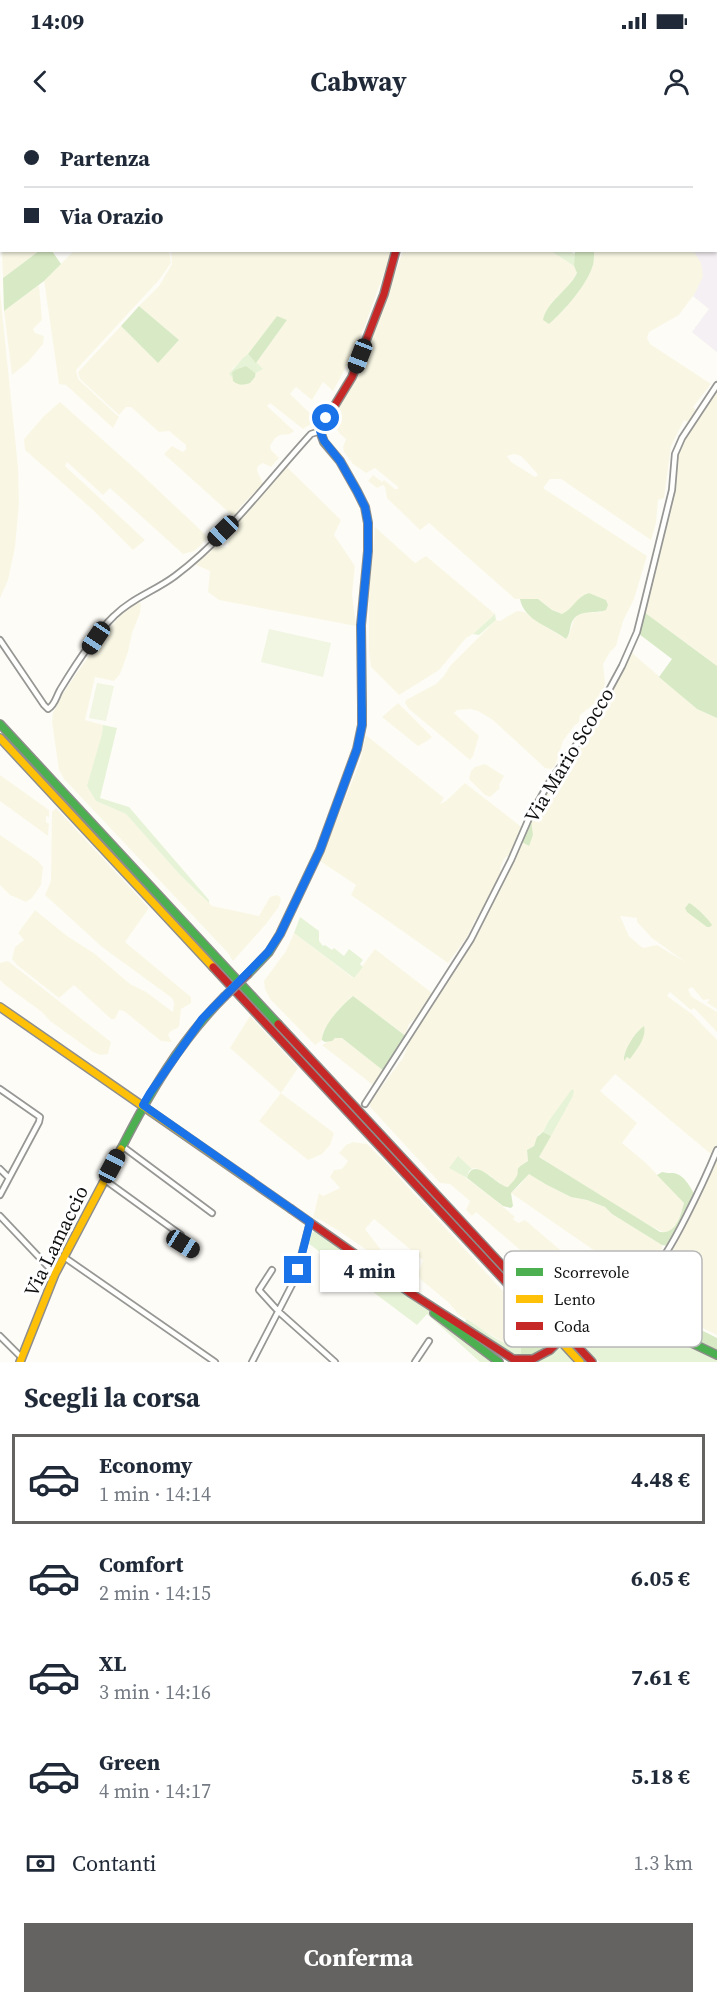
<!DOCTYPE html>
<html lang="it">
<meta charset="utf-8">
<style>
body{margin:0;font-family:"Source Serif 4",serif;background:#f6f6f7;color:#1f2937;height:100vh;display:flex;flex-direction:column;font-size:22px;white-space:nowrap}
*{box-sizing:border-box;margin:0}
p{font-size:20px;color:#747a83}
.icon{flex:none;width:33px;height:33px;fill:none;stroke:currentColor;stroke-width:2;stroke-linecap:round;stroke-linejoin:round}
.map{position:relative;height:1242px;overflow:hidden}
.side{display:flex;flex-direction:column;background:#fff;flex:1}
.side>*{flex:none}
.top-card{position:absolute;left:0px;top:0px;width:717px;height:132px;box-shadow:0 2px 4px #0004;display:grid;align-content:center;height:132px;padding:0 24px;background:#fff}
.end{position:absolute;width:27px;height:27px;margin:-14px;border:8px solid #1a73e8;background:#fff;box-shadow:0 0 0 3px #fff}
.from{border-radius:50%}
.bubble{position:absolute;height:42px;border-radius:0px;background:#fff;box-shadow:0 2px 4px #0004;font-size:20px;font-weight:700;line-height:42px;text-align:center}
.car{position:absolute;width:18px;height:36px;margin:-18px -9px;border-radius:8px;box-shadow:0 0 4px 2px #0007;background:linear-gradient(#222 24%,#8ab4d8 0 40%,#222 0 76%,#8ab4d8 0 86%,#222 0)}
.top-card b{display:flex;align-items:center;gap:21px;height:57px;font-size:22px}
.top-card b+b{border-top:2px solid #e0e1e3}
.top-card i{width:15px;height:15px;background:#1f2937}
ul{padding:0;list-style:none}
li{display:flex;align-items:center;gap:18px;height:90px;margin:0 12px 9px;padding:0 12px;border:3px solid transparent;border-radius:0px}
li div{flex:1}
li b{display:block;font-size:22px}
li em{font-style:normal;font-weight:700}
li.current{border-color:#646362}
li>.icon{width:54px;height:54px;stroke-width:1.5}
h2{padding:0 24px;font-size:27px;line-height:72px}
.pay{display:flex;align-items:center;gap:15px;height:66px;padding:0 24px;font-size:22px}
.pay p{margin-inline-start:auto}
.action{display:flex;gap:12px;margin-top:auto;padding:12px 24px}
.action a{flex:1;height:69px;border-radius:0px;background:#646362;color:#fff;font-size:24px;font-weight:700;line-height:69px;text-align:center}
.status{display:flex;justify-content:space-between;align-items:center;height:42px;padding:0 30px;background:#fff;direction:ltr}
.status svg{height:16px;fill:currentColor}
header{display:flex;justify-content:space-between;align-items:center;height:78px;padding:0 24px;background:#fff;font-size:27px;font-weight:700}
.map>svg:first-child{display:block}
.industrial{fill:#f5f0f3}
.farmland{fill:#f9f7e4;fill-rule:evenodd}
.green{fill:#e7f3d7}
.forest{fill:#d8eac5;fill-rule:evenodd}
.pitch{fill:#f0f6e1}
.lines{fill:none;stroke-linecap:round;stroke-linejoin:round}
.street-casing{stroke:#979795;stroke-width:8}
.fast-casing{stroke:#8e8d8b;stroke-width:10}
.slow-casing{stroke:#8e8d8b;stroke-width:10}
.jam-casing{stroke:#8e8d8b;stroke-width:10}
.street{stroke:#fffffe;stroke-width:4.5}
.fast{stroke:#4caf50;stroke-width:7}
.slow{stroke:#ffc107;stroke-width:7}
.jam{stroke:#c62828;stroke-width:7}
.jam-bridge-casing{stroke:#8e8d8b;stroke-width:10;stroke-linecap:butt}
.jam-bridge{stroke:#c62828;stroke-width:7}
.route{stroke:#1a73e8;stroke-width:8}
.labels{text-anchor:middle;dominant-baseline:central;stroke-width:6;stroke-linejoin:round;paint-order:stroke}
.street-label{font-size:20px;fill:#111;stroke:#fff}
.key{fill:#fff;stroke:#b8b8b8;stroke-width:1.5}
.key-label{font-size:16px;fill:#111}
</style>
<div class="status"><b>14:09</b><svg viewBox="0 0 49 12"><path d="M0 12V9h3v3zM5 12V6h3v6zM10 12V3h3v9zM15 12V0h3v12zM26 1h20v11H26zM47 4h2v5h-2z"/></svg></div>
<header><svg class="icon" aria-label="back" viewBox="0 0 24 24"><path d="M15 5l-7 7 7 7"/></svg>Cabway<svg class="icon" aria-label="person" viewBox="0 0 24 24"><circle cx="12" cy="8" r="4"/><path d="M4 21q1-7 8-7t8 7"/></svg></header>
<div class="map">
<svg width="717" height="1242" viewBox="0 0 717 1242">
<rect width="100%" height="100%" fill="#fdfcf7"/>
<path class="industrial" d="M716,125L717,126V232L692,212L709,189L693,176L695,173L691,131L716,130Z"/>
<path class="farmland" d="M464,0H576L578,1H463Z
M2,130L39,131L3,158Z
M691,130L695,133L701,143L703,156L695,173L679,195L649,212L647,218L650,224L711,264L693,287L696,290L688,302L684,300L671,326L664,378L658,380L656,403L651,420L561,359H550L543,368L647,436L634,479L623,501L616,526L610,532L603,544L605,562L604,568L595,583L580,595L579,602L574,606L563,621L555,646L551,649L545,648L493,600L478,591L471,589L457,590L454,593L479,616L473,636L470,640L409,589L405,583L406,580L436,564L443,557L451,545L496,500L500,501L517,491L525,492L541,504L566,519L569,515L574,499L581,493L601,492L606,480L589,473L584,475L567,492L562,494L552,490L538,479H515L429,403L420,410L387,378L385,367L383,365L377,368L368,361L373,355L382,362L384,360L395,369H398V367L375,348L366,353L353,344L344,332L343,327L346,319L340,314L331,299L345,278L365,236L403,131H551L574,146L577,153L566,169L551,183L549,204L566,187L593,146L594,131ZM514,334L521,336L535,351L538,355L535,357L511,342L507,336Z
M74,131H169L171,143L159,160L76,250L78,259L119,297L113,308L66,265L59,264L44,160Z
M171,131H392L364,208L345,249L333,271L323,262L312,280L296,267L290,274L317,300L303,309L270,283L267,286L294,311L290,314L280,315L275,318L270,326L271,330L279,338L271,347L263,343L258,346L257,350L263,364L241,386L234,397L164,334L172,326L183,332L186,329V325L169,311L159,312L131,287H126L119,295L80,259L78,252L121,206L158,242L179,220L139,186L159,166L172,144ZM277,197L287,200L256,243L262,249L256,253L232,249L248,234Z
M39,165L42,200L33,209L35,213L44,216L43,224L28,242L12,255L4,191Z
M0,172L18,347L19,383L15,427L8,460L0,478Z
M717,269V546L644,492L673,379L677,335L682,320Z
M60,282L141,354L208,417L200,426L194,431L183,434L110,368L103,375L67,342L65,346L145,420L133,430L93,390L25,330L24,319L44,296Z
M285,345L341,400L334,415L355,446L352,474L356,506L219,480L208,472L210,451L192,443L215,422L220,427H228L229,419L226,411Z
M375,407L415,443L426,436L495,494L473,514L466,518L439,550L399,575L371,547L369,531V478Z
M138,480L141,484L140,493L132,513L128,532L120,554L114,561L95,557L85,600L103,605L96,681L126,694L180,755L212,786L259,796L270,777L277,775L280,777L281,781L278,788L266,804L233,841L228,833L64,659L59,650L52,602L53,593L63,573L100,520L125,490Z
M631,532L697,589L717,598V889L707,883L710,879L703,880L693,868L691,867L688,870L692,877L717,892V912L694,888L691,890L670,872L667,876L692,894L717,920V1025L712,1035L615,954L600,971L637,1003L622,1023L646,1043L684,1083L677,1104L673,1109L665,1113L640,1101L538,1036L572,978L548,1002L543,1012L539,1014L534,1026L527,1030L528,1041L524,1043L516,1059L508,1067H505L489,1055L475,1048L472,1049L458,1037L450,1048L454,1049L494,1079L515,1097L513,1099L518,1103L525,1100L572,1140L580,1149L570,1159L541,1135L537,1140L559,1159L556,1161L476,1092L472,1096L466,1090L470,1081L450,1064L440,1063L370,987V982L403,938L409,922L474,820L502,766L522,722L528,725L531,700L541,681L555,657L605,584ZM620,796L637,798V802L652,818L685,842L657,825L643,828L638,824L629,816ZM644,915L630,939L627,937L625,940L624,935L634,917Z
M398,583L432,617L427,621L418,626L382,597Z
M366,615L444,678L440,684L446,681L465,663L524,709L511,739L507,736L504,739L500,749L503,752L482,793L475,800L468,816L448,843L351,775L356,765L320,741L360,642Z
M485,644L504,656L499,665L500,668L490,677L485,675L469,659L471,651L475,647Z
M0,655L49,690V697L46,696V702L49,704L48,716L0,681Z
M56,688L149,788L125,822L191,877V883L181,889L179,907L171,911L168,915L172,922L161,921L124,891L119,890L115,899H111L74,865L59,878L17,845L12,839L15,827L24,820L18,813L35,790L67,816L95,834L130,864L146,872L173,892L174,883L172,878L102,827L45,775L51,761L52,692Z
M0,715L38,741L43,747L41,765L32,778L26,782L10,775L0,765Z
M294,813L353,858L375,829L432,873L417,897L409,904L405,915L352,876L338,890L323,912L322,920L315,925L270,879L265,869L264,861L286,831Z
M8,841L111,922L108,934L100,935L93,932L50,901L42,892L5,865L0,860V843Z
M250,896L298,948L281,973L334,1013L330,1025L322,1034L308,1040L259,1001L281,973L230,928Z
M335,918H342L385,952L374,966L322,925Z
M353,1022L367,1024L387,1044L542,1214L527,1226L511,1227L459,1195L448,1182L420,1159L418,1154L423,1140L374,1099L365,1109L381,1130L400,1146L398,1148H393L339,1111L321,1100L313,1098L319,1073L323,1076L340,1068L330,1057L334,1050L342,1049L348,1041L339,1033L346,1025Z
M717,1037V1215L690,1202L666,1161L661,1145L685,1105Z
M529,1053L547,1065L571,1077L587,1080L605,1087L612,1094L662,1125V1129L655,1133L651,1142L642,1151L631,1156L511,1073L520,1065Z"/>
<path class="green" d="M551,131H570L576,135L574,146Z
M248,234L263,249L256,253L255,257V253H232V257L229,254L243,238Z
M495,494L496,500L479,515L473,514Z
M103,605L117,608L100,678L129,687L209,780V783L180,755L126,694L96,681L87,666L102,614Z
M300,797L319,811V821L323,826L325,825L332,830L334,828L344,836L349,829L363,840L360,844L363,847L354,858L294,813Z
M572,969L574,971L572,978L551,1016L543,1012L548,1002Z
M458,1036L472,1049L469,1051L467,1058L449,1048Z
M317,1110L425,1187L496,1242H480L427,1194L417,1205L308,1123L310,1114Z
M597,1198L674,1216L717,1236V1242H599L573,1214Z
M466,1199C481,1207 503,1228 521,1227V1237H516L465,1204Z
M559,1226L573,1242H531Z"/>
<path class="forest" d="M39,131H52L61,144L44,161L4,191L3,158Z
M575,131H594C594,135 594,141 593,145C587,165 564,191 549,204L543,200C547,181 568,171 577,153L574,146Z
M139,186L179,220L158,243L121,206Z
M277,196L287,200L256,243L248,234Z
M246,246L255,253V257L250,263C243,265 239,266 233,261L232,253L235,250Z
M589,473L606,480L608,485L606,490C595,494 581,489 573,500C569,507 571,513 566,519C551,507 524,501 520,479H538L552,490L562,494C573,489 576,477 589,473Z
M644,492L717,546V598L697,589L659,557L672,539L639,514Z
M531,700L533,715L529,726L522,722Z
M689,783C694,785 709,799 712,805L710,807H707L687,792L685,788Z
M353,876L407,917L385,952L342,918H335L332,921L325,922L322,920C322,906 342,885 353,876Z
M644,906C647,918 636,930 630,939L627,937L624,941C623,931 635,912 644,906Z
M543,1012L551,1016L539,1037L660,1112C677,1114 680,1096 684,1083L657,1055L662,1052C666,1053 669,1053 673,1053C684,1054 690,1067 695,1075L669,1126L662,1125L612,1094L605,1087L587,1080L571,1077L547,1065L529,1054L511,1073L513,1086L511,1088L503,1086L467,1058C474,1034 495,1065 508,1067C510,1064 513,1062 515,1059C522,1049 511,1051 528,1041L527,1030L534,1026L537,1017Z
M646,1147L658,1154L672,1186L682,1189L690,1202C666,1196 630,1182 607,1181C591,1181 577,1190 565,1188L563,1191C575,1194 587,1184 599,1183C624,1181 696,1205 717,1218V1231C697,1217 620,1190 597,1194C586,1195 577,1203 568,1208L550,1188C561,1172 572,1165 590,1160L583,1151V1148H586L596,1159C607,1156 621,1151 631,1156ZM652,1156L668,1187L666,1191L634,1184C614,1172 640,1160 652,1156Z
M542,1214L553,1222L540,1234L521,1237V1227L532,1222Z"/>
<path class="pitch" d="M269,509L331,523L323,557L261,542Z
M97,563L114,566L106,601L89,598Z"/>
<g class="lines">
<g class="street-casing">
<path id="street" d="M0,520L44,585L48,589C55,585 56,577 60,570C74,547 95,514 114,496C132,478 155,471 175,456C227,417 267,362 311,314L320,311
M0,969L40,997L39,1002L0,1075
M365,984L471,819L511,740L530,696L550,661L589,607L622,546L637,512L642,492L672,370L675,334L682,318L717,265
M122,1026L212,1093
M0,1049L9,1058
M105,1060L181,1115L183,1124L195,1132
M0,1096L55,1154
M64,1137L215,1242
M272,1150L259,1170L279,1192L335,1242
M566,1191L568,1181L577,1169C601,1161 628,1163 650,1152C667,1143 708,1052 717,1030
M0,1216L22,1238
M252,1242L295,1159L310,1102
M415,1242L429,1221"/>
</g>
<g class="fast-casing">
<path id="fast" d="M0,604L278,904
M248,854L269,832L280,814L320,730L357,629L362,605V585
M121,1029C149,974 180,921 224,877
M434,1193L499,1242
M574,1207L587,1200L605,1197L675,1215L717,1235"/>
</g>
<g class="slow-casing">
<path id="slow" d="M456,2L457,0
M321,308L320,311L324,322L340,341L357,371L365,387L368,403V431L361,505L362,585
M0,618L213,847
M0,887L291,1089
M519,1176L580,1242
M20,1242L55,1154L121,1029"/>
</g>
<g class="jam-casing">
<path id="jam" d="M321,308L352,257L384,174L396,130
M213,847L519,1176
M278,904L592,1242
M291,1089L409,1172
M409,1172L513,1239H533L550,1230"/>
</g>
<use href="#street" class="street"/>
<use href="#fast" class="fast"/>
<use href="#slow" class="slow"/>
<use href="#jam" class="jam"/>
<g class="jam-bridge-casing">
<path id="jam-bridge" d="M224,877L248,854
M550,1230L574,1207"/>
</g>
<use href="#jam-bridge" class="jam-bridge"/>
</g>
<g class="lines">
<path class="route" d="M298,1150L310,1102L143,985L150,973L202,899L268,832L280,814L320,730L357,629L362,605L361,505L368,431V403L365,387L357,371L340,341L324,321L320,311L326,298"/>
</g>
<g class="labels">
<g class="street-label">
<text transform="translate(569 635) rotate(-59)">Via Mario Scocco</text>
<text transform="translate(56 1121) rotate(-64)">Via Lamaccio</text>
</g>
</g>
<rect x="504" y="1131" width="198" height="96" rx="9" class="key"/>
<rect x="516" y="1148" width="27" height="8" fill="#4caf50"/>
<rect x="516" y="1175" width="27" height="8" fill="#ffc107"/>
<rect x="516" y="1202" width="27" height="8" fill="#c62828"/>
<g class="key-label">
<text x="554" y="1158">Scorrevole</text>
<text x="554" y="1185">Lento</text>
<text x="554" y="1212">Coda</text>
</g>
</svg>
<i class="end from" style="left:326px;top:298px"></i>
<i class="end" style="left:298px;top:1150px"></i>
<div class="bubble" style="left:320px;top:1130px;width:99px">4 min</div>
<i class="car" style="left:360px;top:236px;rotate:201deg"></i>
<i class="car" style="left:223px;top:411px;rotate:226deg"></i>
<i class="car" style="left:96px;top:518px;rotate:214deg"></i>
<i class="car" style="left:112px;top:1046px;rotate:28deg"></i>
<i class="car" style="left:183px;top:1124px;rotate:122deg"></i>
<div class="top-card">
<b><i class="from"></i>Partenza</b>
<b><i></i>Via Orazio</b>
</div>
</div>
<section class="side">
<h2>Scegli la corsa</h2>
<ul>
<li class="current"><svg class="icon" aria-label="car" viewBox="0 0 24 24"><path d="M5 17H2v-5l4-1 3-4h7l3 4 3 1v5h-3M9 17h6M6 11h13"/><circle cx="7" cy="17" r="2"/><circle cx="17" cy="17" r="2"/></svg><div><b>Economy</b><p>1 min · 14:14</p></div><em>4.48 €</em></li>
<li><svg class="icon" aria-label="car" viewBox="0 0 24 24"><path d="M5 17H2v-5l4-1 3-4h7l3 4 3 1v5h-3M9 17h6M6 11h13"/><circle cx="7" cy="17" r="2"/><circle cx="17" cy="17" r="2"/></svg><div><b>Comfort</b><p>2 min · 14:15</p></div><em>6.05 €</em></li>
<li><svg class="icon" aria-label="car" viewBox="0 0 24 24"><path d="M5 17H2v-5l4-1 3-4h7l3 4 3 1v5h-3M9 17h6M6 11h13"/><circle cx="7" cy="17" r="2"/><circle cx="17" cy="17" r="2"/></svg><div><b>XL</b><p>3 min · 14:16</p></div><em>7.61 €</em></li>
<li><svg class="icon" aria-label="car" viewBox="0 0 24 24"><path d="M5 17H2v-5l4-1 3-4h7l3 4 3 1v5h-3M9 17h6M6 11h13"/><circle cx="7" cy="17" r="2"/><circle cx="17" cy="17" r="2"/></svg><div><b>Green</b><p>4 min · 14:17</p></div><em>5.18 €</em></li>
</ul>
<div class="pay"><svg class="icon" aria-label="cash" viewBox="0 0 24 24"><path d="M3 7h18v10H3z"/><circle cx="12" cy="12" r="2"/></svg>Contanti<p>1.3 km</p></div>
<div class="action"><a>Conferma</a></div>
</section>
